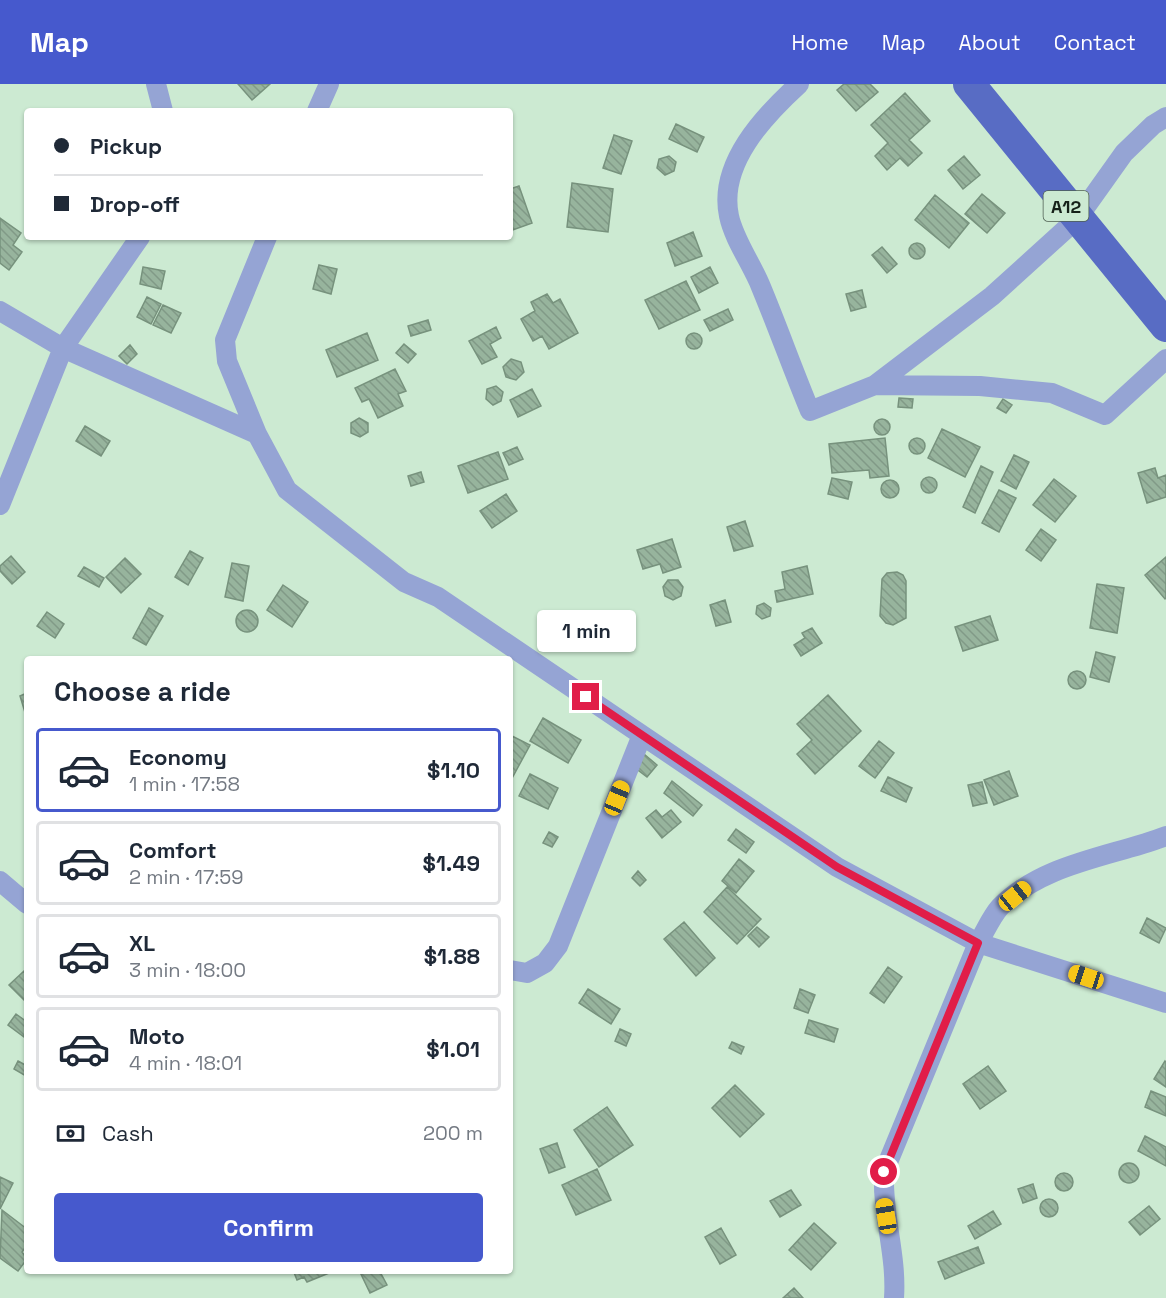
<!DOCTYPE html>
<meta charset="utf-8">
<style>
body{margin:0;font-family:"Space Grotesk",sans-serif;background:#f2f2f3;color:#1f2937;height:100vh;display:flex;flex-direction:column;font-size:22px;white-space:nowrap}
*{box-sizing:border-box;margin:0}
p{font-size:20px;color:#747a83}
.icon{flex:none;width:33px;height:33px;fill:none;stroke:currentColor;stroke-width:2;stroke-linecap:round;stroke-linejoin:round}
.map{position:relative;flex:1;overflow:hidden}
.sheet{position:absolute;left:24px;top:572px;width:489px;height:618px;display:flex;flex-direction:column;background:#fff;border-radius:6px;box-shadow:0 2px 4px #0004}
.sheet>*{flex:none}
.top-card{position:absolute;left:24px;top:24px;width:489px;height:132px;border-radius:6px;box-shadow:0 2px 4px #0004;display:grid;align-content:center;height:132px;padding:0 30px;background:#fff}
.end{position:absolute;width:27px;height:27px;margin:-14px;border:8px solid #e11d48;background:#fff;box-shadow:0 0 0 3px #fff}
.from{border-radius:50%}
.bubble{position:absolute;height:42px;border-radius:6px;background:#fff;box-shadow:0 2px 4px #0004;font-size:20px;font-weight:700;line-height:42px;text-align:center}
.car{position:absolute;width:18px;height:36px;margin:-18px -9px;border-radius:8px;box-shadow:0 0 4px 2px #0007;background:linear-gradient(#f5c518 24%,#345 0 40%,#f5c518 0 76%,#345 0 86%,#f5c518 0)}
.top-card b{display:flex;align-items:center;gap:21px;height:57px;font-size:22px}
.top-card b+b{border-top:2px solid #e0e1e3}
.top-card i{width:15px;height:15px;background:#1f2937}
ul{padding:0;list-style:none}
li{display:flex;align-items:center;gap:18px;height:84px;margin:0 12px 9px;padding:0 18px;border:3px solid #e0e1e3;border-radius:6px}
li div{flex:1}
li b{display:block;font-size:22px}
li em{font-style:normal;font-weight:700}
li.active{border-color:#4659cd}
li>.icon{width:54px;height:54px;stroke-width:1.5}
h2{padding:0 30px;font-size:27px;line-height:72px}
.pay{display:flex;align-items:center;gap:15px;height:66px;padding:0 30px;font-size:22px}
.pay p{margin-inline-start:auto}
.primary-button{display:flex;gap:12px;margin-top:auto;padding:12px 30px}
.primary-button a{flex:1;height:69px;border-radius:6px;background:#4659cd;color:#fff;font-size:24px;font-weight:700;line-height:69px;text-align:center}
header{display:flex;align-items:center;gap:36px;box-sizing:border-box;height:84px;padding:0 30px;background:#4659cd;color:#fff}
header strong{font-size:28px}
nav{display:flex;gap:33px;margin-inline-start:auto;font-size:21px}
.map>svg:first-child{display:block}
.building{fill:url(#building-back-hatch);stroke:#77927d;stroke-width:1.5}
.lines{fill:none;stroke-linecap:round;stroke-linejoin:round}
.minor{stroke:#95a4d4;stroke-width:20}
.primary{stroke:#586cc4;stroke-width:32}
.route{stroke:#e11d48;stroke-width:8}
.labels{text-anchor:middle;dominant-baseline:central;stroke-width:5;stroke-linejoin:round;paint-order:stroke}
.shield{fill:#ccead2;stroke:#4d5d50;stroke-width:1.5}
.shield-label{font-size:18px;font-weight:bold;fill:#162119}
</style>
<header>
<strong>Map</strong>
<nav><a>Home</a><a>Map</a><a>About</a><a>Contact</a></nav>
</header>
<div class="map">
<svg width="1166" height="1214" viewBox="0 0 1166 1214">
<defs>
<pattern id="building-back-hatch" width="6" height="6" patternUnits="userSpaceOnUse" patternTransform="scale(1.5)"><rect width="6" height="6" fill="#97b49d"/><path d="M-1 5l2 2M0 0l6 6M5-1l2 2" fill="none" stroke="#819a87"/></pattern>
</defs>
<rect width="100%" height="100%" fill="#ccead2"/>
<path class="building" d="M238,0H270L252,16Z
M844,0H870L878,8L856,27L837,6Z
M905,9L930,37L909,56L922,69L908,82L900,74L887,86L875,72L888,59L871,41Z
M676,40L704,53L697,68L669,55Z
M614,51L632,57L621,90L603,84Z
M669,72L676,78L674,87L665,91L657,84L659,75Z
M964,72L980,91L963,105L948,86Z
M572,99L613,105L608,148L567,143Z
M519,102L532,139L510,147V105Z
M982,110L1005,129L987,149L965,130Z
M935,111L969,139L949,164L915,136Z
M0,134L21,149L13,161L22,168L9,186L0,179Z
M693,148L702,172L675,182L667,159Z
M909 167a8 8 0 1 1 16 0a8 8 0 1 1-16 0Z
M882,163L897,180L887,189L872,171Z
M319,181L337,185L331,210L313,205Z
M143,183L165,187L161,205L140,200Z
M710,183L718,199L699,209L691,193Z
M686,197L700,226L659,245L645,216Z
M862,206L866,223L851,227L846,210Z
M547,210L553,219L560,215L578,249L549,265L542,252L533,257L521,235L535,227L531,218Z
M147,213L161,220L151,240L137,233Z
M163,221L181,229L171,249L153,241Z
M728,225L733,236L710,247L704,236Z
M428,236L431,246L411,252L408,242Z
M496,243L501,254L490,260L497,273L482,280L469,257Z
M367,249L378,276L337,293L326,266Z
M686 257a8 8 0 1 1 16 0a8 8 0 1 1-16 0Z
M404,260L416,270L408,279L396,269Z
M130,261L137,270L127,280L119,272Z
M511,275L521,278L524,288L516,296L506,293L503,283Z
M395,285L406,307L398,310L403,322L378,334L369,315L362,318L355,304Z
M496,302L503,308L501,317L493,321L486,315L487,305Z
M532,305L541,322L518,333L510,316Z
M899,314L913,315L912,324L898,323Z
M1003,315L1012,321L1006,329L997,324Z
M359,334L368,339V348L360,353L351,349V339Z
M874 343a8 8 0 1 1 16 0a8 8 0 1 1-16 0Z
M85,342L110,357L101,372L76,357Z
M942,345L980,363L965,393L928,374Z
M909 362a8 8 0 1 1 16 0a8 8 0 1 1-16 0Z
M885,354L889,392L870,394L869,386L832,389L829,360Z
M517,363L523,375L509,381L503,369Z
M498,368L508,395L468,409L458,382Z
M1014,371L1029,378L1016,405L1001,397Z
M981,382L993,388L975,429L963,423Z
M1155,384L1158,394L1166,391V413L1147,419L1138,389Z
M421,388L424,398L411,402L408,392Z
M921 401a8 8 0 1 1 16 0a8 8 0 1 1-16 0Z
M832,394L852,398L848,415L828,410Z
M1054,395L1076,412L1055,438L1033,421Z
M881 405a9 9 0 1 1 18 0a9 9 0 1 1-18 0Z
M999,406L1016,414L999,448L982,439Z
M506,410L517,427L492,444L480,427Z
M745,437L753,462L734,467L727,443Z
M1041,445L1056,456L1041,477L1026,466Z
M672,455L681,483L663,489L660,480L643,485L637,466Z
M190,467L203,474L188,501L175,493Z
M11,472L25,488L12,500L0,487V482Z
M1166,473V514L1165,515L1145,491Z
M125,474L141,490L121,509L106,493Z
M232,479L249,482L243,517L225,513Z
M807,482L813,510L777,518L775,507L785,505L782,488Z
M84,483L104,494L99,503L78,492Z
M897,488L903,491L906,497V534L893,541L886,539L880,532L882,495L887,489Z
M668,496H678L683,503L681,512L673,516L665,512L663,503Z
M1097,500L1124,504L1117,549L1090,544Z
M283,501L308,518L292,543L267,526Z
M725,516L731,538L716,542L710,521Z
M764,519L771,524L770,532L762,535L756,530L757,522Z
M149,524L163,532L146,561L133,554Z
M236 537a11 11 0 1 1 22 0a11 11 0 1 1-22 0Z
M47,528L64,540L55,554L37,542Z
M990,532L998,556L963,567L955,543Z
M605,540L610,562L595,565L590,543Z
M812,544L822,559L801,572L794,561L805,554L802,549Z
M1096,568L1115,573L1109,598L1090,593Z
M1068 596a9 9 0 1 1 18 0a9 9 0 1 1-18 0Z
M27,609V635L20,612Z
M828,611L861,647L815,690L797,670L812,656L797,640Z
M543,634L581,656L568,679L530,657Z
M512,652L530,661L510,698V656Z
M879,657L894,669L875,694L859,682Z
M644,670L657,681L647,693L634,683Z
M1009,687L1018,712L994,721L984,696Z
M530,690L558,704L548,725L519,712Z
M888,693L912,704L906,718L881,707Z
M672,697L702,721L693,732L664,709Z
M982,698L987,719L973,722L968,701Z
M656,726L662,733L671,726L681,738L662,754L646,734Z
M736,745L754,758L746,769L728,756Z
M549,748L558,753L552,763L543,759Z
M739,775L754,787L736,809L722,797Z
M638,787L646,796L640,802L632,794Z
M727,803L761,835L737,860L704,828Z
M1147,834L1166,844L1159,859L1140,849Z
M684,838L715,874L696,892L664,855Z
M757,843L769,853L759,863L748,852Z
M888,883L902,893L884,919L870,909Z
M24,887L27,890V919L9,901Z
M588,905L620,925L611,940L579,919Z
M800,905L815,911L808,929L794,924Z
M16,930L27,938L24,953L8,941Z
M809,936L838,945L834,958L805,949Z
M620,945L631,950L626,962L615,957Z
M732,958L744,963L741,970L729,964Z
M18,977L27,982L26,992L14,985Z
M1165,977L1166,978V1003L1154,995Z
M988,982L1006,1007L980,1025L963,1000Z
M735,1001L764,1030L740,1053L712,1024Z
M1151,1007L1166,1013V1032L1145,1023Z
M607,1023L633,1061L599,1083L574,1046Z
M1145,1052L1166,1063V1082L1138,1067Z
M557,1059L565,1083L549,1089L540,1065Z
M1119 1089a10 10 0 1 1 20 0a10 10 0 1 1-20 0Z
M597,1085L611,1116L576,1131L562,1101Z
M1055 1098a9 9 0 1 1 18 0a9 9 0 1 1-18 0Z
M0,1093L13,1099L0,1125Z
M1033,1100L1037,1114L1023,1119L1018,1105Z
M791,1106L801,1121L780,1133L770,1117Z
M1040 1124a9 9 0 1 1 18 0a9 9 0 1 1-18 0Z
M1149,1122L1160,1135L1140,1151L1129,1138Z
M2,1126L27,1145V1161L22,1168L27,1175L18,1187L0,1174Z
M993,1127L1001,1140L975,1155L968,1142Z
M814,1139L836,1159L811,1186L789,1166Z
M721,1144L736,1171L720,1180L705,1153Z
M978,1163L984,1179L945,1195L938,1178Z
M293,1186H328L329,1189L307,1198L304,1193L297,1196Z
M359,1186H379L387,1201L370,1209Z
M794,1204L803,1214H783Z"/>
<g class="lines">
<path class="minor" d="M156,0L163,27
M799,0C764,32 718,80 729,132C734,156 752,180 761,203C778,244 793,286 810,327L875,301L980,302L1052,309L1105,331L1166,275
M317,27L329,0
M267,153L225,256L227,277L257,350L287,406L404,498L438,513L837,783L978,859L1166,919
M0,227L63,264L257,350
M875,301L992,212L1077,135L1124,69L1153,41L1166,33
M0,421L63,264L140,153
M0,797L27,820
M510,886L527,889L545,879L558,862L642,651
M894,1214C897,1171 882,1131 884,1088L978,859C985,848 991,833 1000,823C1043,779 1111,773 1166,752"/>
<path class="primary" d="M969,0L1166,242"/>
</g>
<g class="lines">
<path class="route" d="M586,613L837,783L978,859L884,1088"/>
</g>
<g class="labels">
<rect class="shield" x="1043.5" y="107" width="45" height="30" rx="4.5"/>
<g class="shield-label">
<text x="1066" y="122">A12</text>
</g>
</g>
</svg>
<i class="end from" style="left:884px;top:1088px"></i>
<i class="end" style="left:586px;top:613px"></i>
<div class="bubble" style="left:537px;top:526px;width:99px">1 min</div>
<i class="car" style="left:617px;top:714px;rotate:22deg"></i>
<i class="car" style="left:1015px;top:812px;rotate:51deg"></i>
<i class="car" style="left:1086px;top:893px;rotate:288deg"></i>
<i class="car" style="left:886px;top:1132px;rotate:351deg"></i>
<div class="top-card">
<b><i class="from"></i>Pickup</b>
<b><i></i>Drop-off</b>
</div>
<section class="sheet">
<h2>Choose a ride</h2>
<ul>
<li class="active"><svg class="icon" aria-label="car" viewBox="0 0 24 24"><path d="M5 17H2v-5l4-1 3-4h7l3 4 3 1v5h-3M9 17h6M6 11h13"/><circle cx="7" cy="17" r="2"/><circle cx="17" cy="17" r="2"/></svg><div><b>Economy</b><p>1 min · 17:58</p></div><em>$1.10</em></li>
<li><svg class="icon" aria-label="car" viewBox="0 0 24 24"><path d="M5 17H2v-5l4-1 3-4h7l3 4 3 1v5h-3M9 17h6M6 11h13"/><circle cx="7" cy="17" r="2"/><circle cx="17" cy="17" r="2"/></svg><div><b>Comfort</b><p>2 min · 17:59</p></div><em>$1.49</em></li>
<li><svg class="icon" aria-label="car" viewBox="0 0 24 24"><path d="M5 17H2v-5l4-1 3-4h7l3 4 3 1v5h-3M9 17h6M6 11h13"/><circle cx="7" cy="17" r="2"/><circle cx="17" cy="17" r="2"/></svg><div><b>XL</b><p>3 min · 18:00</p></div><em>$1.88</em></li>
<li><svg class="icon" aria-label="car" viewBox="0 0 24 24"><path d="M5 17H2v-5l4-1 3-4h7l3 4 3 1v5h-3M9 17h6M6 11h13"/><circle cx="7" cy="17" r="2"/><circle cx="17" cy="17" r="2"/></svg><div><b>Moto</b><p>4 min · 18:01</p></div><em>$1.01</em></li>
</ul>
<div class="pay"><svg class="icon" aria-label="cash" viewBox="0 0 24 24"><path d="M3 7h18v10H3z"/><circle cx="12" cy="12" r="2"/></svg>Cash<p>200 m</p></div>
<div class="primary-button"><a>Confirm</a></div>
</section>
</div>
